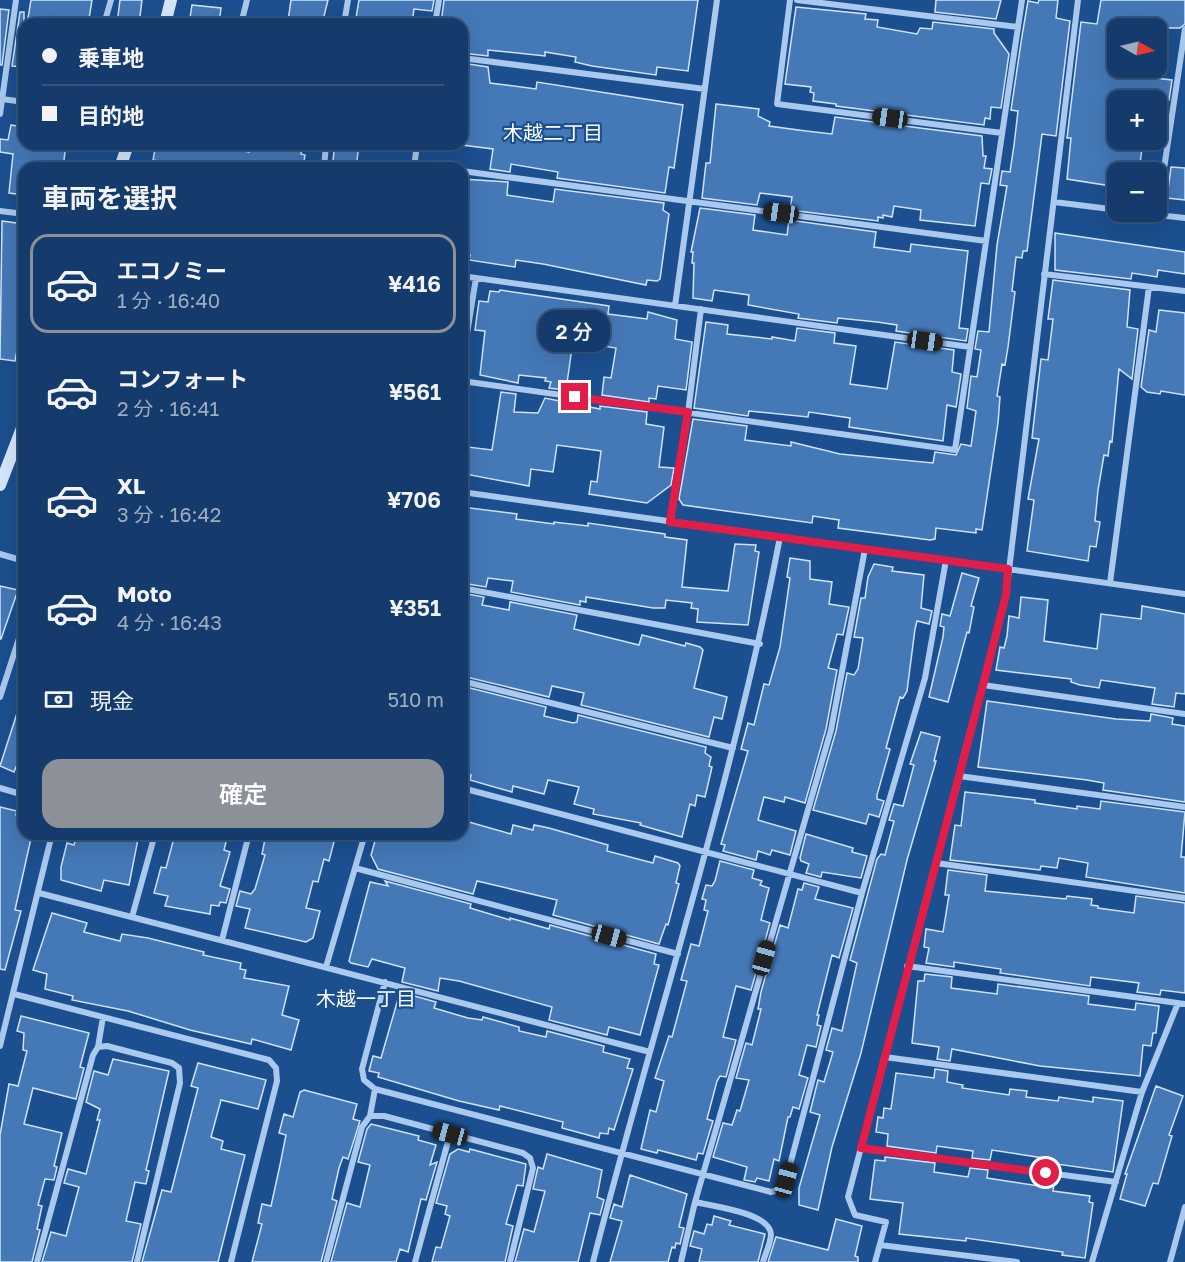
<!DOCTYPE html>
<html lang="ja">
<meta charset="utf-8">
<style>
body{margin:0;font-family:"Golos Text","Noto Sans JP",sans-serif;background:#1d4271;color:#f1f3f6;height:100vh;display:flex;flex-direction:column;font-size:22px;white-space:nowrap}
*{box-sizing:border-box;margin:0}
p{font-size:20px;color:#9dadc1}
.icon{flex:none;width:33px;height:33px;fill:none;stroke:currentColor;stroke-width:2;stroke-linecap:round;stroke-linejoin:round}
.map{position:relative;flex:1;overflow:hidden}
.side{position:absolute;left:18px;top:162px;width:450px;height:678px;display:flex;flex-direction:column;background:#143b6b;border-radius:18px;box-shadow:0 6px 24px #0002,0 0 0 2px #33557e}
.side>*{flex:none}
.top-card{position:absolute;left:18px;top:18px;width:450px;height:132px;border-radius:18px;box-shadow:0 6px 24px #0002,0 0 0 2px #33557e;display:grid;align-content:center;height:132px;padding:0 24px;background:#143b6b}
.needle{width:39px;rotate:98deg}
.fabs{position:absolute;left:1107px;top:18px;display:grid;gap:12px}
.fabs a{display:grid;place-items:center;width:60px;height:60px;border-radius:12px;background:#143b6b;box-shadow:0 6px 24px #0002,0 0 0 2px #33557e;font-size:30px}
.end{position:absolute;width:27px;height:27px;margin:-14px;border:8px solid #e11d48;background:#fff;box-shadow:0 0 0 3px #fff}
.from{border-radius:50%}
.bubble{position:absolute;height:42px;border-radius:18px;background:#143b6b;box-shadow:0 6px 24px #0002,0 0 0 2px #33557e;font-size:20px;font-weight:600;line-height:42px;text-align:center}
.car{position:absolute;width:18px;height:36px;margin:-18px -9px;border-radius:8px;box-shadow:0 0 4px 2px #0007;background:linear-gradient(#222 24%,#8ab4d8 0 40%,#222 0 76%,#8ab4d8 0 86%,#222 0)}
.top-card b{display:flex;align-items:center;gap:21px;height:57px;font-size:22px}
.top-card b+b{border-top:2px solid #33557e}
.top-card i{width:15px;height:15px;background:#f1f3f6}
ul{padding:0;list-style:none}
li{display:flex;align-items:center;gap:18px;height:99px;margin:0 12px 9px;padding:0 12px;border:3px solid transparent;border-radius:18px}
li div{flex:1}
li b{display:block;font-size:22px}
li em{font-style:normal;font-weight:600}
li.on{border-color:#8c9099}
li>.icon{width:54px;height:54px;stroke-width:1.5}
h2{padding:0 24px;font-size:27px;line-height:72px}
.pay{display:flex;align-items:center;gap:15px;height:66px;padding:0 24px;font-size:22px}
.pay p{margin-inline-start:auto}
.button{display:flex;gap:12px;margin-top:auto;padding:12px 24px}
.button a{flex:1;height:69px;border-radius:18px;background:#8c9099;color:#fff;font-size:24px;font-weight:600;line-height:69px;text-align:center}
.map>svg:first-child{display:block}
.building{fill:#4478b7;stroke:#cfe3fa;stroke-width:1.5}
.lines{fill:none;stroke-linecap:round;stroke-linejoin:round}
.street{stroke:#a9c9ee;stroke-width:6}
.secondary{stroke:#d6e6fa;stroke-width:12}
.route{stroke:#e11d48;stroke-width:8}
.labels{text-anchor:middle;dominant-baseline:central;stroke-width:4.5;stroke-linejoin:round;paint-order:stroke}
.neighbourhood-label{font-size:20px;fill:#fff;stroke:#1b4f8f}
</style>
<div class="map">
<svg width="1185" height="1262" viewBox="0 0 1185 1262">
<rect width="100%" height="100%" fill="#1b4f8f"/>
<path class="building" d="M31,0H92L89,19L77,17L76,24H27Z
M120,0H142L139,24H117Z
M291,0H328L322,24L288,21Z
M359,0H434L432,11L414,9L412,24H355Z
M444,0H698L688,71L657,67L656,75L592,66L575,62L576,57L545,52V56L488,50V56L462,53V24H441Z
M936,0H1001L996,19L935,12Z
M1039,0H1058L1056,18L1070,21L1056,136L1042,134L1027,251H1023L1022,258L1016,257L1012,291L1015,292L1008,347L1005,365L1002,364L997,396L1000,397L998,423L982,530L976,529V533L936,528L935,539L930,540L838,528L839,520L813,516L812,523L683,505L679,499L693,419L747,426L745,440L791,446V442L840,454L933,463L935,452L956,455L961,444L971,446L976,411L967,408L971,376L977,377L981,350L975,349L978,331L989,332L997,245L1007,186L1000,185L1002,171L1010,172L1014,145L1018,111L1011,110L1022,36L1028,1L1038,3Z
M1101,0H1185V24L1180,28H1118V68H1156L1155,78L1172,80L1169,100H1118V140H1143L1139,172H1118V187L1067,179L1071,138H1067L1081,22L1097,24Z
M192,5L221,8L219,24H189Z
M796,7L866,14L865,19L878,20L877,27L917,34L920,28L932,29L933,22L994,29V33L1009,54L1001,108L991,107L990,119L985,118L984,125L836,106V104L813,101L814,93L810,92L811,87L785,84Z
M0,9L9,10L2,65H0Z
M20,12H24V67L12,66Z
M462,63L488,67L490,83L536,89L537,82L683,105L674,168L669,167L665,193L557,178L558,172L511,164L510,172L490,169L493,149L462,145Z
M716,104L759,109L758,116L770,122L769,126L806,131L832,134L835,117L982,136L983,156H986L984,168L992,169L989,184L981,183L975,226L920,220L921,210L894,206L892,217L883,215V218L878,217V221L790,210L792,197L760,193L757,205L702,198L706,163H710Z
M11,125L24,127V144H66L63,168H24V195L9,193L13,154L0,152V139L8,140Z
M156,144H208L249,152V146L278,150L279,144L302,147L301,154L305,155L303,168H179L180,164L153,160Z
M335,144H359L356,168H332Z
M1171,167L1185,168V200L1167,198Z
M462,179L508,182L507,195L553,202L555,189L664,203L663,210L669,214L660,279L657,281L647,280L646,285L543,264L516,260L515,267L469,260L470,255L462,254Z
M700,208L755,215L753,230L787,235L789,220L876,232L874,247L910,252L911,244L968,251L959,328L968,329L966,341L896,331L897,325L877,322L838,318L837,323L798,318L799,314L748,305L749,295L714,290L712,301L693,298L694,263H692L693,252H691Z
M2,221L24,224V313L15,361L0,359Z
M1055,233L1185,252V274L1158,270L1157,277L1132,273L1131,279L1055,270Z
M1053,280L1130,290L1127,327L1138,329L1132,379L1119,369L1112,442L1110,441L1108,456L1104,455L1098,490L1095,521L1100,522L1096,547L1090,546L1088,561L1027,551L1034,500L1028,499L1039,439L1032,438L1041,359L1048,360L1053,319H1048Z
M500,290L609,306L608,314L647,319L648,312L677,320L675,339L692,342L686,390L658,386L656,399L649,398V402L602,395L604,377L611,378L616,348L573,341L566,390L549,388L551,382L545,381L546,378L519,375L518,383L480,375L485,331L475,330L479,301L488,302L490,291L499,292Z
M1159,310L1185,313V395L1161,391L1160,394L1147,392L1141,387L1149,330L1156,332Z
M706,322L728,325L727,334L772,339V337L795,341L797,328L835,333L834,343L856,346L850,384L887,389L895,342L954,350L952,372L961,374L956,407L947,405L943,441L849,427L850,418L809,412L808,417L749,411L748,416L694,408Z
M501,392L516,394L514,412L538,413L545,398L600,409V406L647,412L646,424L664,427L659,467L674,468L671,485L647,503L589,494L591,481L597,482L601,451L557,445L553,472L531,469L529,486L465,474L468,447L492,450Z
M462,507L517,514L516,519L554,524V522L588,526V523L665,534V537L687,540L682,587L728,591L735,544L756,545L755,551L759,552L748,625L697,622L698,609L691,608L692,603L666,600L665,608H653L586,597V602L580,601V605L511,592L513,581L488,578L486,587L462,583Z
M790,558L810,561V579L832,582L829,604L849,607L843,635L837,634L828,668L837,670L826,729L805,803L785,797L784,802L764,797L758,820L796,831L790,855L772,850L770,855L758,851L756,860L723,851L725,845L721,844L748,751L741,749L748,723L754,725L764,684L769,685L780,647L790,578L787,577Z
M874,564L893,567L892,571L924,575L921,608L932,611L929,624L917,621L915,629L907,691L903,698L900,697L886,748L890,749L877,795V799L884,801L879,817L869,814L866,824L813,810L836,731L847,673L854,675L858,669L863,638L854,637L861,598H865L868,577Z
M962,573L979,578L971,606L974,607L969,633L967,632L948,702L929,697L943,637L944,627L940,626L942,614L950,616Z
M0,586L18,590L1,639H0Z
M462,593L484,597L482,605L509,610L510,602L577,615L574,629L639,645L642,635L685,646L686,643L700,647L703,650L694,688L727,697L722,719L714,717L709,737L581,705L584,693L552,686L549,697L462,676Z
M1021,597L1048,600L1044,641L1097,649L1101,614L1141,619L1142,606L1185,614V694L1176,693L1174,707L1152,704L1155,688L1101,680L1099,688L1080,685L1071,682V679L996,670L1000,647L1004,648L1007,636L1009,616L1019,618Z
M462,686L546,707L544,716L573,723L577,722L578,715L706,747L705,753L711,757L709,766L712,767L705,797L697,795L695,806L690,804L682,837L640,825L641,823L593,814L594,809L574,804L579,787L548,780L544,794L513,786L512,792L470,780L471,775L462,774Z
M987,701L1116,719L1150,721L1151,714L1173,718L1172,724L1185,726V802L1103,790L1104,783L1087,780L978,767Z
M20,704L24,705V753L20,768L16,767L14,772L0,766Z
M921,732L940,737L934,761H936L907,860L861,1053L832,1147L818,1210L799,1205V1188L820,1115L810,1112L818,1080L824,1082L833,1052L826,1050L832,1028L842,1031L857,963L850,960L877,859L881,854L885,855L894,821L889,820L894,804L903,806L914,765L910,764Z
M965,792L1035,800V803L1077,809V806L1100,809L1101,801L1185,812L1181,857H1185V893L1086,877L1088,863L1059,858L1057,868L1041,866L1040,870L950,860L955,825L961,826Z
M0,807L17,811L16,815L24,817V834H32L15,910L21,911L5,970L0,969Z
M462,820L511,834L513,825L533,830L534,825L549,828L608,845L607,851L653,863L655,856L678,863L680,866L676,883L679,884L668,925L666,924L659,944L553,915L557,900L477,881L473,894L378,869L371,855L377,834H462Z
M77,834H139L129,885L104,880L101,891L61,880V867L67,843L74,845Z
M175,834H228L224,850L230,852L220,886L230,889L226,903L220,902L219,906L211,905L210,914L165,906L168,896L154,893L161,867L166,868Z
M266,834H322L335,838L329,861L324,859L318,882L313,881L306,908L320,911L313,938L306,942L245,928L250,909L236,906L240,891L251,894L255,889L265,855L262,854Z
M806,834L853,848L852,852L867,856L861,878L822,872L821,877L806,873L809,864L801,861L800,858Z
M720,861L754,870L752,878L762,881L760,885L769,888L761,920L770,923L751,990L736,986L723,1037L736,1040L726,1077L720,1076L717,1081L707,1119L713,1121L703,1154L698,1153L696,1160L658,1150L657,1153L641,1149L650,1110L656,1112L664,1081L655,1078L669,1036L672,1037L687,981L681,980L691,944L699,946L708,911L704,910L706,900L702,899L706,885L712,886L715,881Z
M948,870L987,875L985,891L1066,899L1067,896L1092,899L1091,905L1098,906V908L1134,913L1136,896L1185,903V993L1161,990L1160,995L1137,992L1139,983L1091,977L1090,986L1000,973L1001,969L954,962V967L926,963L929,948L924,947L926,929L943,932L949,895H945Z
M385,881L471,904L470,908L510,920V918L549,929L550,925L656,954L654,964L659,965L640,1035L609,1027L607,1035L549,1020L552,1007L459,981L440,978L438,991L402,982L405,968L372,959L368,967L351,963L349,961L370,882L388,886Z
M804,883L819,887L815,899L853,908L839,958L832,955L817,1015H819L817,1025L821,1026L816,1047L807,1045L799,1075L808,1078L799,1109L793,1107L790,1117H788L779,1161L774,1159L769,1181L757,1178L755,1182L744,1180L747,1167L713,1157L723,1123L732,1125L737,1110L740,1111L749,1080L736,1078L746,1043L752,1045L761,1009H758L761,992L780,925L788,928L798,889L802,890Z
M52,913L87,923L84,932L120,941L122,934L148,938L204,952L203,955L241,963L240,969L246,970L244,978L289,986L282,1015L299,1020L291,1050L252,1039L251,1044L190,1030L128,1011L72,1000L73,996L45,989L47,974L33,970Z
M925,974L952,977L951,988L997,994L998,984L1089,996L1088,1004L1135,1010L1136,1003L1159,1006L1156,1033H1153L1151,1046L1143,1045L1140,1076L1040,1066L952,1049L950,1061L937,1059L939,1047L912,1043L918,981H924Z
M400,992L436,1002L434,1008L444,1011L468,1018L482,1020L483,1017L519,1027V1031L546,1037L547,1031L604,1046L603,1052L630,1059L627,1068L633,1069L614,1130L609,1128L608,1134L600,1133L599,1138L562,1128L563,1122L500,1106L499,1110L459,1101L378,1077L379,1073L369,1071L373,1056L381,1058Z
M21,1016L89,1033L80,1067L84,1068L76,1099L33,1088L24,1124L62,1133L54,1166L57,1167L54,1180L45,1179L38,1205L42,1206L37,1229L40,1230L32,1262H0V1135L9,1084L18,1086L27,1051L23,1050L24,1033L17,1031Z
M113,1059L169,1071L146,1170L149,1171L146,1184L135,1182L126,1221L141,1224L132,1262H42L51,1232L66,1236L79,1187L64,1183L68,1169L86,1174L100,1120H97L100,1109L86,1102L94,1071L108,1075Z
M198,1063L266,1080L258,1109L221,1100L211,1137L223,1141L221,1149L245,1155L218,1262H142L162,1190L171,1192L198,1088L191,1086Z
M935,1069L948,1071L947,1082L963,1085L962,1088L1009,1095L1010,1089L1027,1091L1026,1097L1058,1101L1059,1097L1093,1102V1097L1123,1101L1113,1172L1057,1164L1056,1169L1042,1167L1043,1158L992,1150L990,1160L972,1158L973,1151L937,1146L936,1153L887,1146L888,1134L876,1132L878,1117L883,1118L884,1108L891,1109L896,1073L934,1078Z
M1156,1086L1183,1096L1169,1135L1172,1136L1158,1184L1153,1183L1145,1206L1120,1199L1127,1174H1125Z
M304,1090L357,1104L353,1119L360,1121L348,1159L343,1157L339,1168L332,1199L337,1201L321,1262H252L262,1224L258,1223L262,1204L271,1206L280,1165L286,1135L279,1133L284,1114L293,1117L300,1092Z
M371,1124L419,1136L418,1140L436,1145L430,1165L437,1162L426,1200L421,1199L408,1252L400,1249L396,1262H331L347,1203L360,1207L370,1165L358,1162L367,1129Z
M458,1149L469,1152L470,1149L526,1164L523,1186L517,1185L506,1224L513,1226L505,1262H432L436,1247L441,1248L450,1216L445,1214L447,1206L436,1203L450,1154Z
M547,1154L602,1170L597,1197L604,1200L600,1215L590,1213L578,1262H515L524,1229L534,1232L545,1191L533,1189L538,1167L543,1169Z
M885,1157L935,1163L934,1172L968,1177L970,1168L988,1170L987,1178L1039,1186L1040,1177L1055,1179L1053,1191L1090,1196L1089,1202L1093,1203L1085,1258L1062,1255L1063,1252L966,1238V1241L899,1234L903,1203L870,1199L875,1160L885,1161Z
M630,1175L687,1194L679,1227L684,1228L680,1244L676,1243L675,1248L672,1247L668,1262H610L622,1221L610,1218L614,1204L622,1207Z
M714,1216L731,1221L729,1225L765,1234L758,1262H699L702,1249L690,1246L694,1231L704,1234L707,1224L712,1225Z
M836,1219L862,1226L855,1256L858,1257V1262H768L776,1237L828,1250Z"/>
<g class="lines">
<path class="street" d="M790,0L777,104L1002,133
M797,0L1018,27
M104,24L111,0
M241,24L247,0
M344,24L348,0
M435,24L439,0
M462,58L705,89
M2,99L24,102
M0,114L16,0
M414,165L438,168
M324,168L326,144
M414,168L417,144
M462,171L986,241
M1054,202L1118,210
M0,211L24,214
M1131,212L1185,218
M1157,215L1185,29
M1044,274L1185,291
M462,276L970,347
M675,306L717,0
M462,364L476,278
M462,381L955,450L1022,0
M462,492L1185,594
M670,522L688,413L701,309
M0,554L24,561
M1110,583L1149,287
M462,588L760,644
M462,681L733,748
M983,685L1185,714
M0,697L24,623
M959,776L1185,807
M0,788L24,795
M462,788L862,893
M936,863L1185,898
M355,868L678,954
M39,893L650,1052
M132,917L155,834
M222,940L249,834
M907,966L1185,1004
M326,967L365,834
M385,982L362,1069L364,1080L375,1089L771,1192L779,1190L786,1180L862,893L925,678L946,560
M14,994L269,1060L276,1068L277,1081L231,1262
M0,1046L52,834
M98,1047L103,1017
M885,1057L1142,1092
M370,1116H384L523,1153L530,1158L533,1168L510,1262
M861,1148L1116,1182
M880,1245L1017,1262
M37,1262L93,1055L98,1047L107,1046L172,1063L179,1068L180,1083L137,1262
M326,1262L362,1127L370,1116L375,1089
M415,1262L450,1134
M593,1262C655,1020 733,783 780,537
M681,1262L695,1202
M763,1262C765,1254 771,1243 771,1234C770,1213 712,1206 695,1202L831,730L865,549
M875,1262L886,1222L855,1215L848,1197L1006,595L1078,0
M1092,1262L1142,1092L1178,1003
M1170,1262L1185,1207"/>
<path class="secondary" d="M165,24L171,0
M120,168L128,144
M0,485L24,423"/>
</g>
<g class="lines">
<path class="route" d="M575,397L688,412L670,522L1008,569L1006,595L983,685L861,1148L1046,1173"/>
</g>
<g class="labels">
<g class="neighbourhood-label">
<text x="553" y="132">木越二丁目</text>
<text x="366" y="998">木越一丁目</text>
</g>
</g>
</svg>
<div class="fabs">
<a><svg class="needle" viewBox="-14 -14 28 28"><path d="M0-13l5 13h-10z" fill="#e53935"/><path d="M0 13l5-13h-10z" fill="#9dadc1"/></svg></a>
<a>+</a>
<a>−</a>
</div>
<i class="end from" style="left:1046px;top:1173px"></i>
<i class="end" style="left:575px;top:397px"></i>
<div class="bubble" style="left:538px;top:310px;width:72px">2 分</div>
<i class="car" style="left:890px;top:118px;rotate:278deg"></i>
<i class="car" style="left:781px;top:213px;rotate:278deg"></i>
<i class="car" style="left:925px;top:341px;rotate:98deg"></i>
<i class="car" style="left:609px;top:936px;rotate:105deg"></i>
<i class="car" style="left:764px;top:958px;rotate:16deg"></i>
<i class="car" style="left:450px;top:1134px;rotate:285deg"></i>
<i class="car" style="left:786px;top:1180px;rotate:15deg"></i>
<div class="top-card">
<b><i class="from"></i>乗車地</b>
<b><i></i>目的地</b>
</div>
<section class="side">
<h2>車両を選択</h2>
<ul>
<li class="on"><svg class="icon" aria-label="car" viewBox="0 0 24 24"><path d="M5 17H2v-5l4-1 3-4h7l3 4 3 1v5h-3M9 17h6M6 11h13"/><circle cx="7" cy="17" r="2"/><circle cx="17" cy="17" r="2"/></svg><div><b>エコノミー</b><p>1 分 · 16:40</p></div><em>¥416</em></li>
<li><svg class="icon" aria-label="car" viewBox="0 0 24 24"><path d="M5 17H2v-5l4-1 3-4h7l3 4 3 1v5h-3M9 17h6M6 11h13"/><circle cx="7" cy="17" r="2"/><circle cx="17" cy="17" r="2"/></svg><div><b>コンフォート</b><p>2 分 · 16:41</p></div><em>¥561</em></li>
<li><svg class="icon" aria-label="car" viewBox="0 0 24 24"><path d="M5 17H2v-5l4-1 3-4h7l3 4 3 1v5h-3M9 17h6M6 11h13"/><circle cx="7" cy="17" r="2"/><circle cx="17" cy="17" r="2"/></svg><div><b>XL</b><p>3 分 · 16:42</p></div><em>¥706</em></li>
<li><svg class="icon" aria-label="car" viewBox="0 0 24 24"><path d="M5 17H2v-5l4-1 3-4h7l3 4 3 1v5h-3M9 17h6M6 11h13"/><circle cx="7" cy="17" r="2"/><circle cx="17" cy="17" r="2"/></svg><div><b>Moto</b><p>4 分 · 16:43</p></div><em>¥351</em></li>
</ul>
<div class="pay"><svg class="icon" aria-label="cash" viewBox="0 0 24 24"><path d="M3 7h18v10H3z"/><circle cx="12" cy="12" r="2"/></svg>現金<p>510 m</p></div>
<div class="button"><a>確定</a></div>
</section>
</div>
